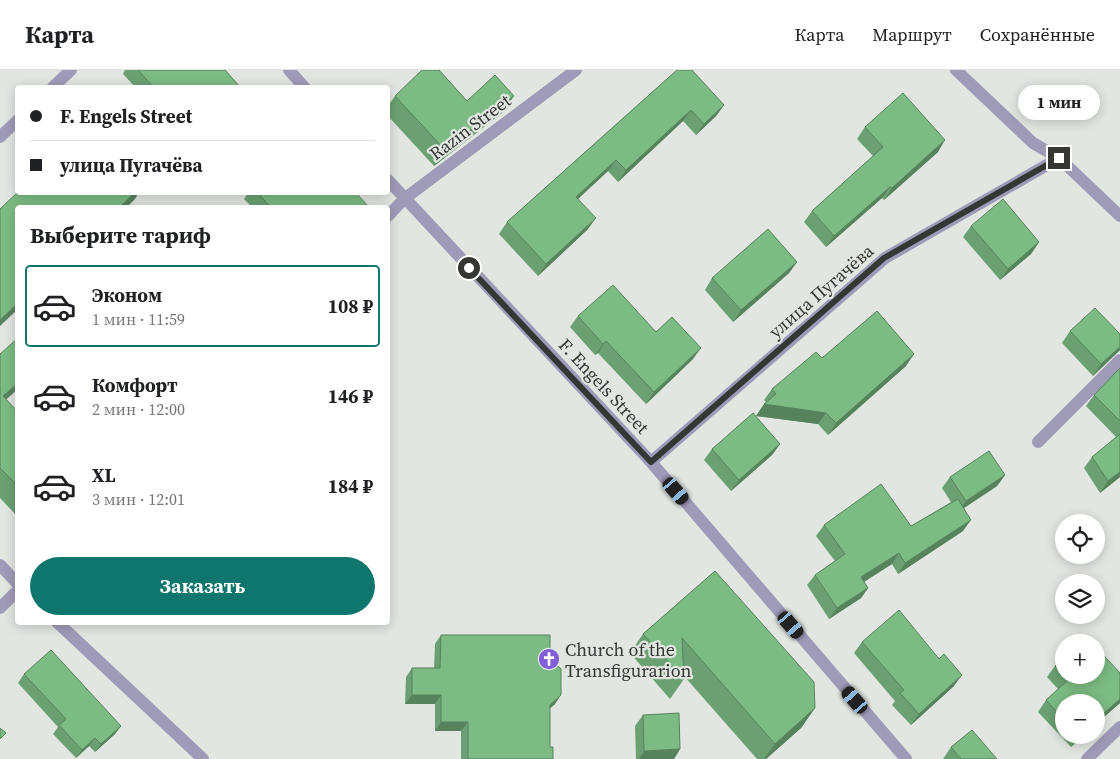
<!DOCTYPE html>
<html lang="ru">
<meta charset="utf-8">
<style>
body{margin:0;font-family:"Source Serif 4",serif;background:#f2f2f2;color:#202124;height:100vh;display:flex;flex-direction:column;font-size:19px;white-space:nowrap}
*{box-sizing:border-box;margin:0}
p{font-size:16px;color:#757577}
.icon{flex:none;width:28px;height:28px;fill:none;stroke:currentColor;stroke-width:2;stroke-linecap:round;stroke-linejoin:round}
.map{position:relative;flex:1;overflow:hidden}
.drawer{position:absolute;left:15px;top:135px;width:375px;height:420px;display:flex;flex-direction:column;background:#fff;border-radius:5px;box-shadow:0 2px 12px #0003}
.drawer>*{flex:none}
.hud{position:absolute;left:15px;top:15px;width:375px;height:110px;border-radius:5px;box-shadow:0 2px 12px #0003;display:grid;align-content:center;height:110px;padding:0 15px;background:#fff}
.buttons{position:absolute;left:1055px;top:444px;display:grid;gap:10px}
.buttons a{display:grid;place-items:center;width:50px;height:50px;border-radius:50%;background:#fff;box-shadow:0 2px 12px #0003;font-size:25px}
.end{position:absolute;width:22px;height:22px;margin:-11px;border:6px solid #353735;background:#fff;box-shadow:0 0 0 2px #fff}
.from{border-radius:50%}
.bubble{position:absolute;height:35px;border-radius:18px;background:#fff;box-shadow:0 2px 12px #0003;font-size:16px;font-weight:700;line-height:35px;text-align:center}
.car{position:absolute;width:15px;height:30px;margin:-15px -8px;border-radius:6px;box-shadow:0 0 4px 1px #0007;background:linear-gradient(#222 24%,#8ab4d8 0 40%,#222 0 76%,#8ab4d8 0 86%,#222 0)}
.hud b{display:flex;align-items:center;gap:18px;height:48px;font-size:19px}
.hud b+b{border-top:1px solid #e0e0e0}
.hud i{width:12px;height:12px;background:#202124}
ul{padding:0;list-style:none}
li{display:flex;align-items:center;gap:15px;height:82px;margin:0 10px 8px;padding:0 5px;border:2px solid transparent;border-radius:5px}
li div{flex:1}
li b{display:block;font-size:19px}
li em{font-style:normal;font-weight:700}
li.on{border-color:#0f766e}
li>.icon{width:45px;height:45px;stroke-width:1.5}
h2{padding:0 15px;font-size:22px;line-height:60px}
.primary-button{display:flex;gap:10px;margin-top:auto;padding:10px 15px}
.primary-button a{flex:1;height:58px;border-radius:30px;background:#0f766e;color:#fff;font-size:20px;font-weight:700;line-height:58px;text-align:center}
header{display:flex;align-items:center;gap:30px;box-sizing:border-box;height:70px;padding:0 25px;background:#fff;border-bottom:1px solid #e0e0e0}
header strong{font-size:24px}
nav{display:flex;gap:28px;margin-inline-start:auto;font-size:18px}
.map>svg:first-child{display:block}
.lines{fill:none;stroke-linecap:round;stroke-linejoin:round}
.minor{stroke:#a09ab9;stroke-width:12}
.wall{fill:#6ba172}
.shaded-wall{fill:#57835c}
.building{fill:#7cbb84;stroke:#57835c}
.route{stroke:#353735;stroke-width:6}
.labels{text-anchor:middle;dominant-baseline:central;stroke-width:4.5;stroke-linejoin:round;paint-order:stroke}
.street-label{font-size:18px;fill:#353735;stroke:#e1e6e1}
.poi-label{font-size:18px;fill:#353735;stroke:#e1e6e1;text-anchor:start}
</style>
<header>
<strong>Карта</strong>
<nav><a>Карта</a><a>Маршрут</a><a>Сохранённые</a></nav>
</header>
<div class="map">
<svg width="1120" height="689" viewBox="0 0 1120 689">
<rect width="100%" height="100%" fill="#e1e6e1"/>
<g class="lines">
<path class="minor" d="M289,0L305,18
M956,0L1033,73L1059,88L1120,146
M52,18L71,0
M0,67L18,50
M388,110L651,392L906,689
M388,146L404,129L576,0
M1038,372L1120,290
M651,392L885,188L1059,88
M0,495L18,514
M0,538L18,520
M57,552L203,689
M1087,689L1120,657"/>
</g>
<path class="wall" d="M125,0H225L241,18H136L123,4Z
M677,0L724,35L716,46L696,65L683,51L618,112L608,101L578,129L588,159L538,206L499,164L507,152Z
M395,26L503,42L434,96L388,46V36Z
M865,57L938,82L884,130L882,128L826,177L804,152L812,141L873,86L857,69Z
M249,122H355L368,138H253L244,129Z
M971,156L1039,172L1031,184L1000,210L963,167Z
M797,192L789,203L733,252L705,220L712,208Z
M578,246L656,262L693,289L646,334L598,283L595,285L570,257Z
M1070,261L1120,264V280L1093,306L1062,273Z
M0,284L6,330L18,342V447L0,428Z
M822,288L906,296L828,365L818,354L756,346L766,332L764,330L772,319Z
M1120,298V407L1100,423L1084,398L1092,387L1116,367L1086,336L1094,325Z
M780,374L772,385L731,421L704,390L712,379Z
M1005,405L997,416L964,438L963,461L898,504L892,494L864,512L868,518L861,528L829,549L807,515L815,505L835,491L816,466L824,455L911,456L951,432L942,418L950,407Z
M715,501L815,638L801,658L766,689H757L684,606V609L670,629L630,583L643,564Z
M441,565L550,589L555,634L550,638V677L553,689H461V661H435V634H405L406,607L412,598H434L435,574Z
M862,572L954,616L911,655L892,635L895,631L854,583Z
M1055,596L1120,603V633L1096,654L1064,632V665H1084L1071,677L1038,642L1046,630L1058,619L1047,607Z
M24,604L121,656L115,664L95,682L89,676L76,688L53,664L58,657L18,613Z
M643,645L680,679L674,689H636L635,656Z
M951,677L997,689H943Z"/>
<path class="shaded-wall" d="M514,26L503,42L434,96L445,80Z
M724,35L716,46L696,65L704,54Z
M691,40L683,51L618,112L626,100Z
M945,70L938,82L884,130L892,118Z
M616,90L608,101L568,138L576,127Z
M890,117L882,128L826,177L834,166Z
M135,122H139L135,129L126,138H119Z
M596,148L588,159L538,206L546,194Z
M1039,172L1031,184L1000,210L1008,199Z
M797,192L789,203L733,252L741,240Z
M18,233V239L0,256V250Z
M606,271L598,283L595,285L603,274Z
M1120,277V280L1118,282L1093,306L1101,294Z
M701,278L693,289L646,334L654,322Z
M914,284L906,296L828,365L836,353Z
M18,313V319L0,335L3,326Z
M764,334L826,343L818,354L756,346Z
M780,374L772,385L731,421L739,410Z
M1120,402V407L1100,423L1108,411Z
M1005,405L997,416L958,442L966,431Z
M971,450L963,461L898,504L905,493Z
M899,483L892,494L854,518L861,507Z
M868,518L861,528L829,549L837,538Z
M962,605L954,616L911,655L919,644Z
M412,625H441L435,634H405Z
M561,625L555,634L544,644L550,635Z
M1120,629V633L1096,654V650Z
M815,638L801,658L766,689H764L775,674Z
M441,652H468L461,661H435Z
M121,656L115,664L95,682L101,674Z
M1080,665H1084L1071,677L1079,666Z
M95,668L89,676L76,688L82,680Z
M680,679L674,689H639L644,681Z"/>
<path class="building" d="M138,0H225L241,18H154Z
M422,0H439L467,31L495,5L514,26L445,80L395,26Z
M677,0H692L724,35L704,54L691,40L626,100L616,90L576,127L596,148L546,194L507,152Z
M903,23L945,70L892,118L890,117L834,166L812,141L883,77L865,57Z
M18,122H135L119,138H18V233L0,250V139Z
M257,122H355L369,137L271,138Z
M1003,129L1039,172L1008,199L971,156Z
M768,159L797,192L741,240L712,208Z
M613,215L656,262L672,247L701,278L654,322L606,271L603,274L578,246Z
M1095,238L1120,264V277L1101,294L1070,261Z
M877,241L914,284L836,353L826,343L764,334L776,324L772,319L816,282L822,288Z
M18,268V313L3,326L18,342V416L0,398V284Z
M1120,298V351L1094,325Z
M753,343L780,374L739,410L712,379Z
M1120,364V402L1108,411L1092,387Z
M989,381L1005,405L966,431L950,407Z
M881,414L911,456L958,429L971,450L905,493L899,483L861,507L868,518L837,538L815,505L845,484L824,455Z
M715,501L814,612L815,638L775,674L682,568L684,609L643,564Z
M899,540L939,589L944,584L962,605L919,644L900,623L904,620L862,572Z
M441,565H550V589L561,599V625L550,635V677H553V689H468V652H441V625H412V598H440Z
M1087,567L1092,572H1081Z
M1096,577L1120,603V629L1096,650V632H1064V650L1046,630L1068,610L1055,596L1064,588V605H1096Z
M51,580L121,656L101,674L95,668L82,680L59,655L66,649L24,604Z
M679,643L680,679L644,681L643,645Z
M0,658L6,663L0,669Z
M972,660L997,689H961L951,677Z"/>
<g class="lines">
<path class="route" d="M469,198L651,392L884,188L1059,88"/>
</g>
<defs>
<g id="church-disc" transform="scale(1.125)"><circle r="9.5" fill="#825ed9" stroke="#e1e6e1"/><path d="M-1.2-6h2.4v3.5h3.3v2.4h-3.3V6h-2.4V-.1h-3.3v-2.4h3.3Z" fill="#fff"/></g>
</defs>
<g fill-rule="evenodd">
<use href="#church-disc" x="549" y="589"/>
</g>
<g class="labels">
<g class="street-label">
<text transform="translate(470 57) rotate(-37)">Razin Street</text>
<text transform="translate(821 221) rotate(-41)">улица Пугачёва</text>
<text transform="translate(604 316) rotate(47)">F. Engels Street</text>
</g>
<g class="poi-label">
<text x="565" y="579">Church of the<tspan x="565" dy="21">Transfigurarion</tspan></text>
</g>
</g>
</svg>
<div class="buttons">
<a><svg class="icon" aria-label="locate" viewBox="0 0 24 24"><circle cx="12" cy="12" r="6"/><path d="M12 2v4M12 18v4M2 12h4M18 12h4"/></svg></a>
<a><svg class="icon" aria-label="layers" viewBox="0 0 24 24"><path d="M12 4l9 5-9 5-9-5zM3 14l9 5 9-5"/></svg></a>
<a>+</a>
<a>−</a>
</div>
<i class="end from" style="left:469px;top:198px"></i>
<i class="end" style="left:1059px;top:88px"></i>
<div class="bubble" style="left:1018px;top:15px;width:82px">1 мин</div>
<i class="car" style="left:676px;top:421px;rotate:139deg"></i>
<i class="car" style="left:791px;top:555px;rotate:139deg"></i>
<i class="car" style="left:855px;top:630px;rotate:319deg"></i>
<div class="hud">
<b><i class="from"></i>F. Engels Street</b>
<b><i></i>улица Пугачёва</b>
</div>
<section class="drawer">
<h2>Выберите тариф</h2>
<ul>
<li class="on"><svg class="icon" aria-label="car" viewBox="0 0 24 24"><path d="M5 17H2v-5l4-1 3-4h7l3 4 3 1v5h-3M9 17h6M6 11h13"/><circle cx="7" cy="17" r="2"/><circle cx="17" cy="17" r="2"/></svg><div><b>Эконом</b><p>1 мин · 11:59</p></div><em>108 ₽</em></li>
<li><svg class="icon" aria-label="car" viewBox="0 0 24 24"><path d="M5 17H2v-5l4-1 3-4h7l3 4 3 1v5h-3M9 17h6M6 11h13"/><circle cx="7" cy="17" r="2"/><circle cx="17" cy="17" r="2"/></svg><div><b>Комфорт</b><p>2 мин · 12:00</p></div><em>146 ₽</em></li>
<li><svg class="icon" aria-label="car" viewBox="0 0 24 24"><path d="M5 17H2v-5l4-1 3-4h7l3 4 3 1v5h-3M9 17h6M6 11h13"/><circle cx="7" cy="17" r="2"/><circle cx="17" cy="17" r="2"/></svg><div><b>XL</b><p>3 мин · 12:01</p></div><em>184 ₽</em></li>
</ul>
<div class="primary-button"><a>Заказать</a></div>
</section>
</div>
